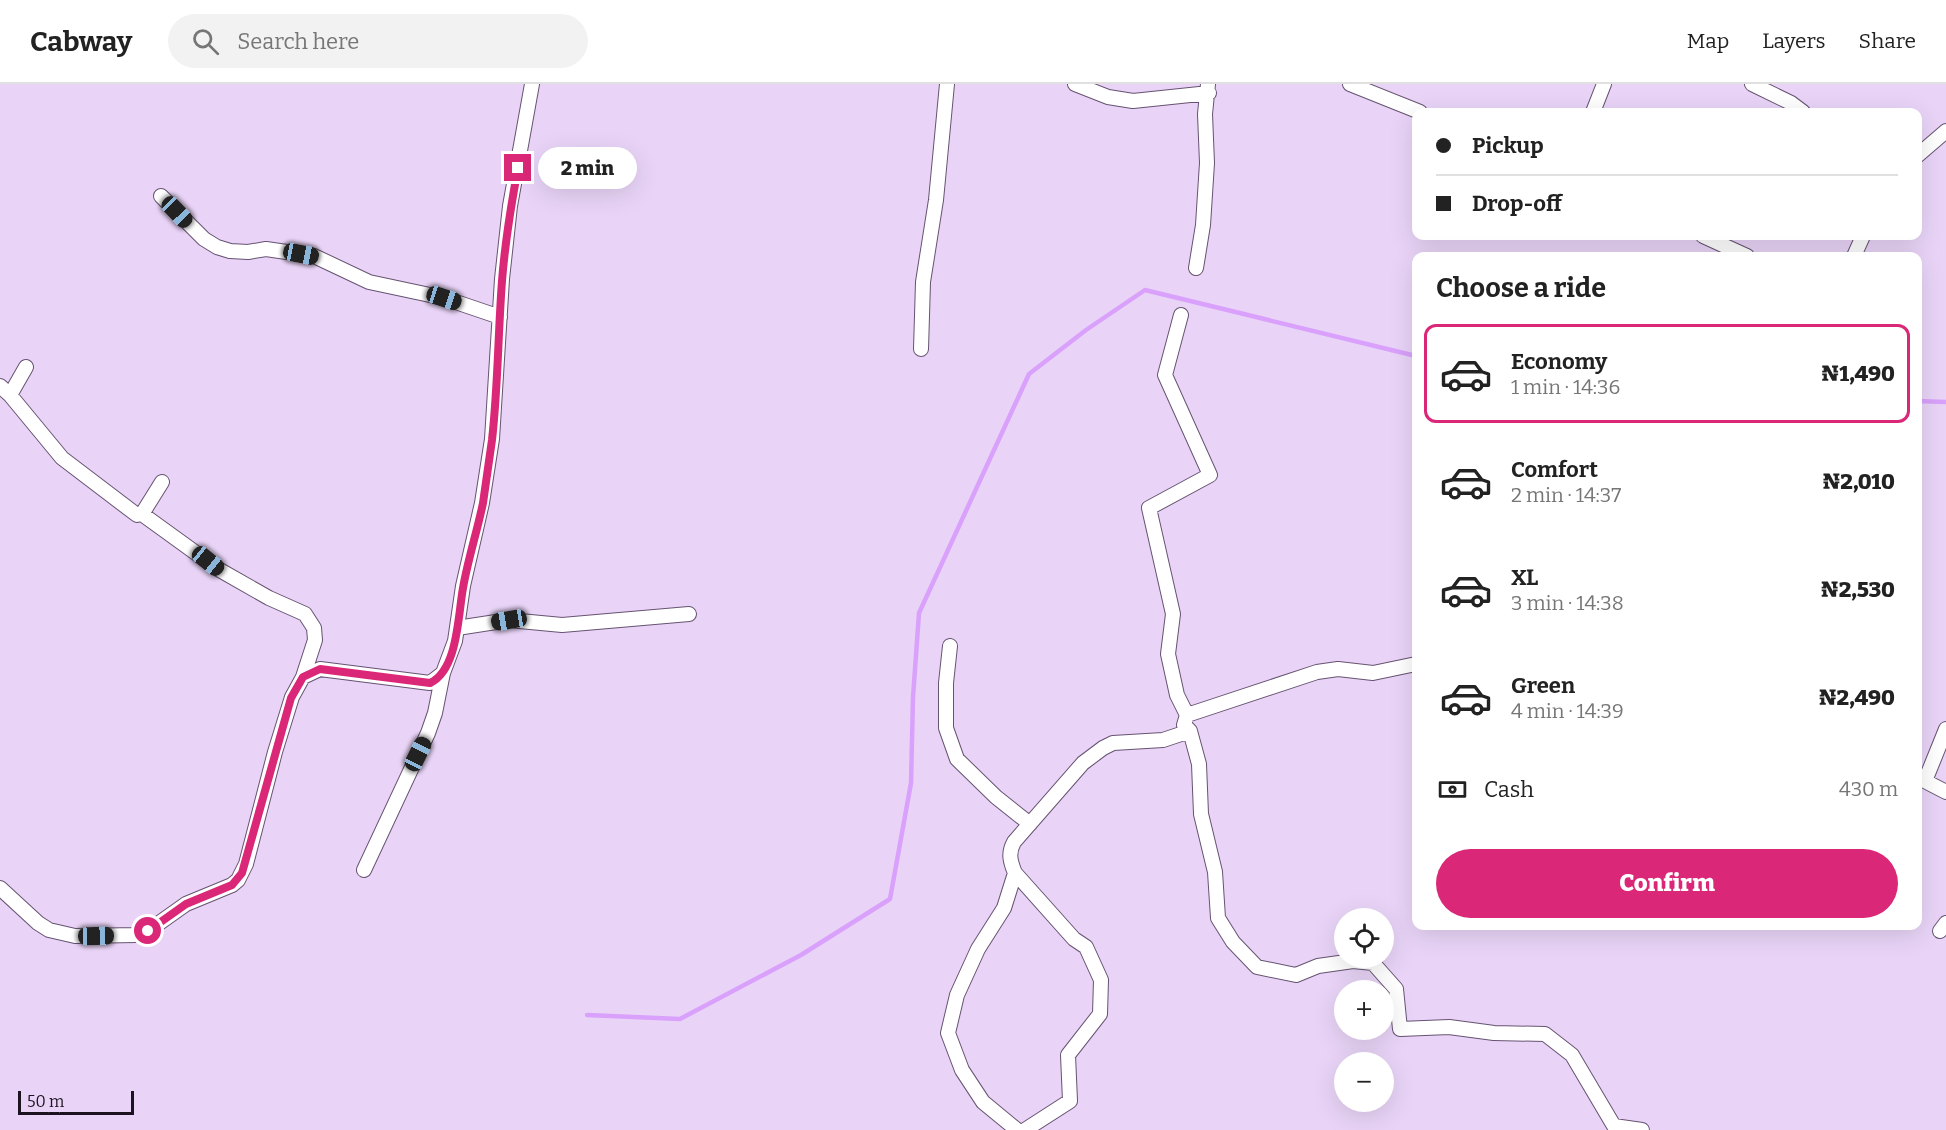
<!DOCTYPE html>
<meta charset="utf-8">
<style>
body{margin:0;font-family:Bitter,serif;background:#f2f2f2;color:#222;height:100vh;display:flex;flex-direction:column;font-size:22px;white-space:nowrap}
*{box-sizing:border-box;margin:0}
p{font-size:20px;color:#767676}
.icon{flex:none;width:33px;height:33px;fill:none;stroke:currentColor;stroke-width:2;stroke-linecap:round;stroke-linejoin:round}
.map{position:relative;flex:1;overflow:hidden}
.details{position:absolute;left:1412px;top:168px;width:510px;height:678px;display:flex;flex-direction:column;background:#fff;border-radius:12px;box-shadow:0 6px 24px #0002}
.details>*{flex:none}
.top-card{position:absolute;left:1412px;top:24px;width:510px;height:132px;border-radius:12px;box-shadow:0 6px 24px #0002;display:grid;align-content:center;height:132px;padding:0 24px;background:#fff}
.tools{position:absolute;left:1334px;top:824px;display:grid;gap:12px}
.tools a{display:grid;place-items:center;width:60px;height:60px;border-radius:50%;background:#fff;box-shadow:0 6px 24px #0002;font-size:30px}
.scale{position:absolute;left:18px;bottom:15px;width:116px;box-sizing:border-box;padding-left:6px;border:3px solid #1b1320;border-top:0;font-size:16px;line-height:21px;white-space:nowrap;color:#1b1320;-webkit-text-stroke:4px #e9d4f7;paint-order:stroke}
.end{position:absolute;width:27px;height:27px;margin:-14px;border:8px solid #db2777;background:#fff;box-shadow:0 0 0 3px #fff}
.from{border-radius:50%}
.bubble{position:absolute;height:42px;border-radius:21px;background:#fff;box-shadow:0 6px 24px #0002;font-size:20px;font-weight:800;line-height:42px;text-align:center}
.car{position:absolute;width:18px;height:36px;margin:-18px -9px;border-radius:8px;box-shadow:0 0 4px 2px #0007;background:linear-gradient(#222 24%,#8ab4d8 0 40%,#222 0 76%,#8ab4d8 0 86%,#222 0)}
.top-card b{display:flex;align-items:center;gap:21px;height:57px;font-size:22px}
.top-card b+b{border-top:2px solid #e0e0e0}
.top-card i{width:15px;height:15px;background:#222}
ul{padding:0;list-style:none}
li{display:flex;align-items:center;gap:18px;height:99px;margin:0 12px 9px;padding:0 12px;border:3px solid transparent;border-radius:12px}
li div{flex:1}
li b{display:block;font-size:22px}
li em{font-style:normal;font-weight:800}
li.active{border-color:#db2777}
li>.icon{width:54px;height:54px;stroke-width:1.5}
h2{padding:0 24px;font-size:27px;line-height:72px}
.pay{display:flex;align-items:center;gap:15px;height:66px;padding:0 24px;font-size:22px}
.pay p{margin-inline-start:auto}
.primary-button{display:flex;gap:12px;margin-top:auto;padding:12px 24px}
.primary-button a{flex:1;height:69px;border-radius:36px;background:#db2777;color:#fff;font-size:24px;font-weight:800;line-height:69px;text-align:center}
header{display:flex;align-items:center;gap:36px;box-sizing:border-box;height:84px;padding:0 30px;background:#fff;border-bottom:2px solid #e0e0e0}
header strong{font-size:28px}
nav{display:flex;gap:33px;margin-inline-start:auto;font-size:21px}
.search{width:420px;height:54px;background:#f2f2f2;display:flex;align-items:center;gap:15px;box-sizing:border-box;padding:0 21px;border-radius:33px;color:#767676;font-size:22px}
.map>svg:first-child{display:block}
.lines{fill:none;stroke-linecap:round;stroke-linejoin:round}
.stream{stroke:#d9a1fb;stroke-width:4.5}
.street-casing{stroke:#665371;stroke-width:16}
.street{stroke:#fff;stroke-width:14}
.route{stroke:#db2777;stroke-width:8}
</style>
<header>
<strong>Cabway</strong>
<div class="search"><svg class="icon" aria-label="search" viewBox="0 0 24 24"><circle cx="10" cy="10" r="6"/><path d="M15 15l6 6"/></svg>Search here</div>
<nav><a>Map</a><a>Layers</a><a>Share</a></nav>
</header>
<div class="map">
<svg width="1946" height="1046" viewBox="0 0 1946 1046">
<rect width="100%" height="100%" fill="#e9d4f7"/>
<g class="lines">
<path class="stream" d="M1917,317L1946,318
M587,931L680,935L801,871L890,815L911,699L913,613L919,529L1029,290L1086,246L1145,206L1416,272"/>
<g class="street-casing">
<path id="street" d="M1075,0L1108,13L1133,17L1209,9
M1350,0L1420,28
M1752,0L1791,19L1803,28
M1593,28L1604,0
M1917,72L1946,47
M161,112L204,155L217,163L230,167L248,168L266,165L314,172L369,198L444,214L500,233
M1703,152L1747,172
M1854,172L1863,152
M1196,184L1203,141L1207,79L1205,30L1208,0
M1181,231L1165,291L1210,391L1149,424L1173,530L1168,570L1177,611L1187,631
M921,265L923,198L936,116L947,0
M0,302L10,311L62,374L137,431L142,430L218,485L269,514L305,530L314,544L315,556L303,593L292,613L275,668L246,780L238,796L232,801L186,820L148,847L137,851L75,852L49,846L38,839L0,804
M10,311L26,283
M142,430L162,398
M457,544L509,536L562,541L689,530
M950,562L946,599V644L957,675L996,713L1030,740
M303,593L320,585L430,599L443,589L455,557L463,502L482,419L492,355L502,195L510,122L532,0
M1190,647L1199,680L1201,730L1215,788L1218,834L1233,858L1257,883L1296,891L1318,882L1353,877L1373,879L1396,905L1400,945L1449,943L1494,949L1545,950L1572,971L1614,1042L1642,1046
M1919,694L1946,708
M1925,697L1946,645
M364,786L428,649L435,629L443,589
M1015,789L1004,824L978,865L957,911L948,949L962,986L983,1018L1017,1046
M1940,847L1946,839
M1025,1046L1070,1017L1068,971L1100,930L1101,896L1086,863L1074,855L1015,789C1010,777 1008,769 1014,758L1083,679L1103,664L1113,659L1163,656L1190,647L1184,641L1187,631L1317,588L1338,585L1373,589L1416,580"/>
</g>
<use href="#street" class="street"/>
</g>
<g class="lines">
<path class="route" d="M148,847L186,820L232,801L242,789L291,614L303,593L320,585L430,599C458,586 458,531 463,504C468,475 477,448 483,419C486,398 489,377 492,356C498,303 498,250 502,197C505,159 511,121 518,84"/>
</g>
</svg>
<div class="tools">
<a><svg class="icon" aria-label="locate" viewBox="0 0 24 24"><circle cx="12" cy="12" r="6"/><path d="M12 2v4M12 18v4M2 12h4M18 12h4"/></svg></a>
<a>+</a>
<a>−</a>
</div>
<div class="scale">50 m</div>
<i class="end from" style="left:148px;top:847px"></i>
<i class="end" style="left:518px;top:84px"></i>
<div class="bubble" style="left:538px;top:63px;width:99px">2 min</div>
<i class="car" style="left:177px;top:128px;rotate:136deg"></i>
<i class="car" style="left:301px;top:170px;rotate:101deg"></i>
<i class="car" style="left:444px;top:214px;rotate:108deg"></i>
<i class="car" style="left:208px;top:477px;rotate:129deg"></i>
<i class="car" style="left:509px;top:536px;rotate:261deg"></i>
<i class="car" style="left:418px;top:670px;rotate:26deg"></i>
<i class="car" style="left:96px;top:852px;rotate:89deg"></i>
<div class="top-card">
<b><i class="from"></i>Pickup</b>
<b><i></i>Drop-off</b>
</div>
<section class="details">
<h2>Choose a ride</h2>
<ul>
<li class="active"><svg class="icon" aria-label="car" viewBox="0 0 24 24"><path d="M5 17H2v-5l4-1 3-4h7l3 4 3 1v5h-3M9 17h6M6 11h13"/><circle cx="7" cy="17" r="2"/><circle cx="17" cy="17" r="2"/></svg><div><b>Economy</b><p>1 min · 14:36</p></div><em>₦1,490</em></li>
<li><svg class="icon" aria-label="car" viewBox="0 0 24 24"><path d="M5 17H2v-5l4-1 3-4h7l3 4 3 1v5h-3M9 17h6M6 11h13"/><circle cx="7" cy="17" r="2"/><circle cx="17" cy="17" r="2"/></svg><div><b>Comfort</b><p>2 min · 14:37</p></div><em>₦2,010</em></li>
<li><svg class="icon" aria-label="car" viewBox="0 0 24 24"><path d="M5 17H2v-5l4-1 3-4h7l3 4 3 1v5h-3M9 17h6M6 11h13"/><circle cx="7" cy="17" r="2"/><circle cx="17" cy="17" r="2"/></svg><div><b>XL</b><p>3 min · 14:38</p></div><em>₦2,530</em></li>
<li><svg class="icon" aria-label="car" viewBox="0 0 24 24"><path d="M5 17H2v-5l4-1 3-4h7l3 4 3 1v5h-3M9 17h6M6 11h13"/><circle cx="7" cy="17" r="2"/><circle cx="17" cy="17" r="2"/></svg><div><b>Green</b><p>4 min · 14:39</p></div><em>₦2,490</em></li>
</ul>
<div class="pay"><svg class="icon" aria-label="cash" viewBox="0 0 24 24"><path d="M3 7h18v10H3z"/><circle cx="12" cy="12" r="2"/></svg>Cash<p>430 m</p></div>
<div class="primary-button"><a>Confirm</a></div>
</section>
</div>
